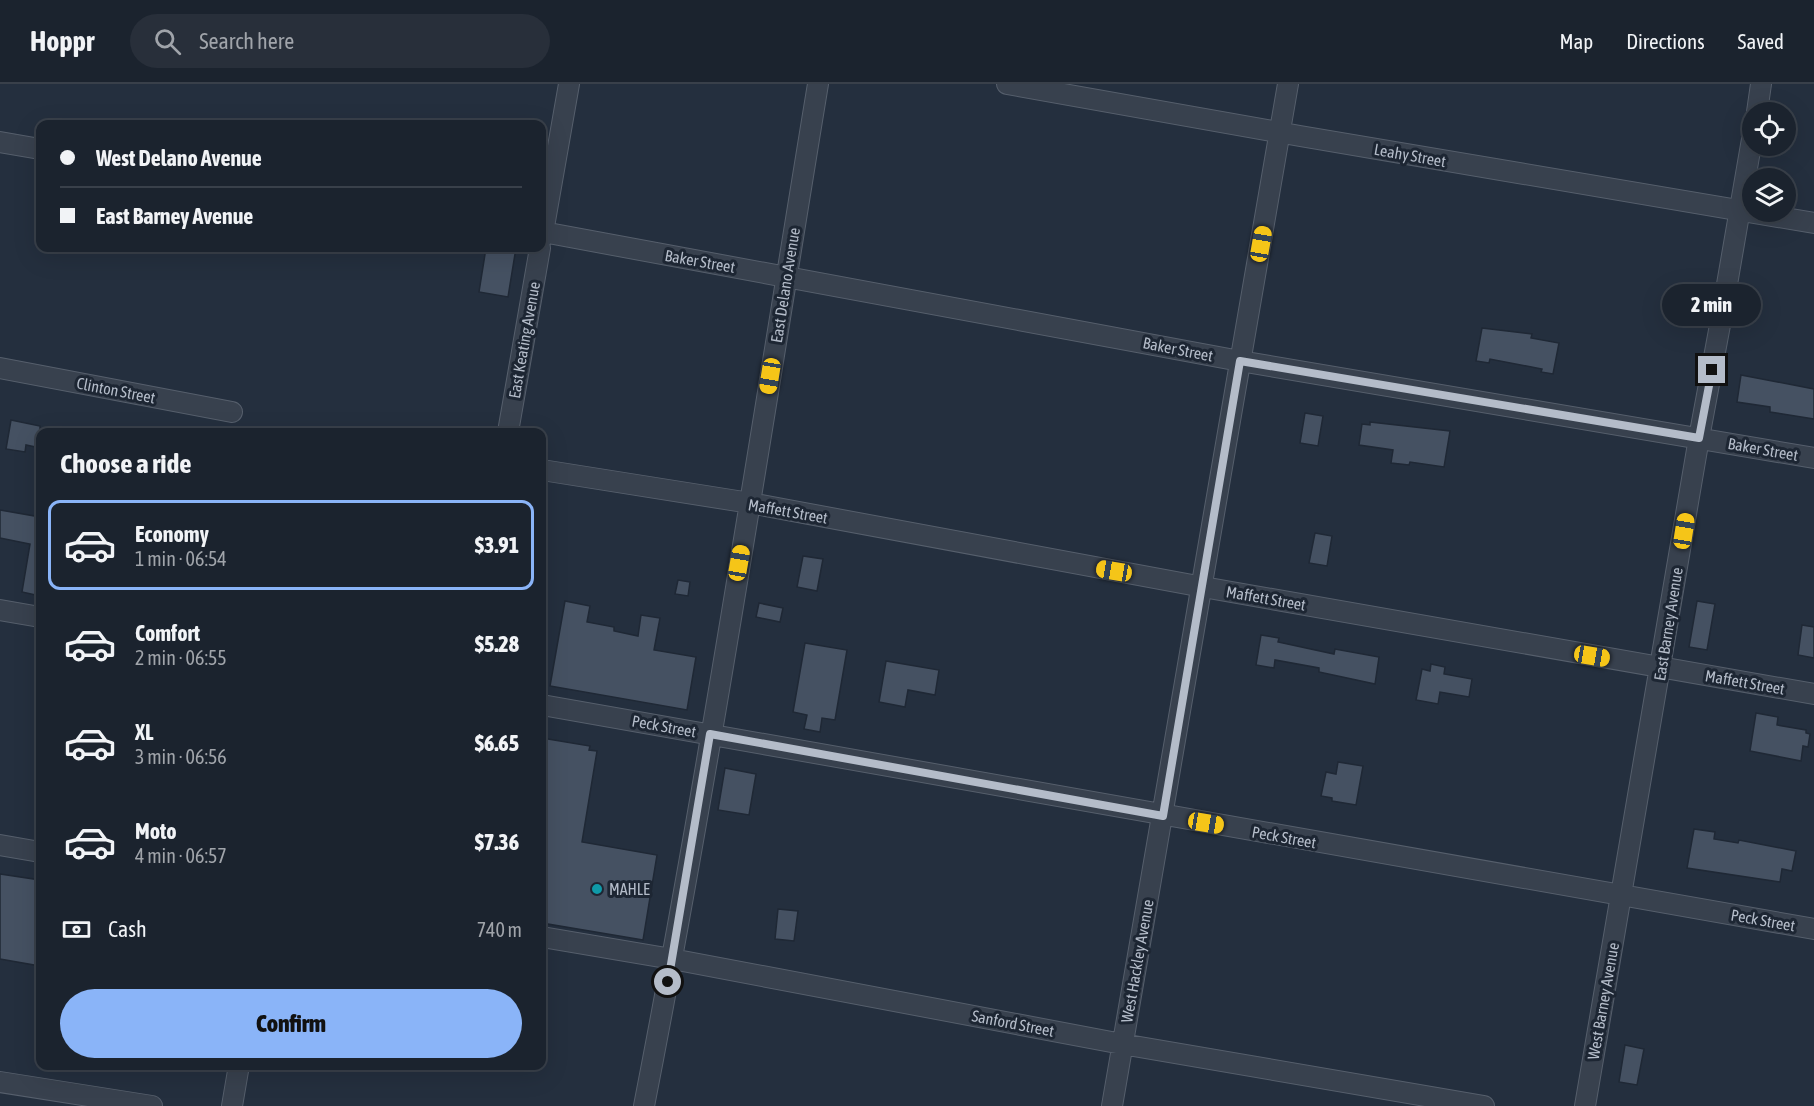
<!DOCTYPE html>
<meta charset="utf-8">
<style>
body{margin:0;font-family:"Asap Condensed",sans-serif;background:#282f3a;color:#f1f3f6;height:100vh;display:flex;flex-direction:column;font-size:22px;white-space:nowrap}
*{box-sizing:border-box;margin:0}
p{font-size:20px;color:#a0a4aa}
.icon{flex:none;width:33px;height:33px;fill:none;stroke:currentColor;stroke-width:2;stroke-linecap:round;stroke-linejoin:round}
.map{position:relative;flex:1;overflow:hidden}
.side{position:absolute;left:36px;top:344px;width:510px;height:642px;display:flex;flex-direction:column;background:#1b232e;border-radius:12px;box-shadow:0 6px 24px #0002,0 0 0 2px #39404a}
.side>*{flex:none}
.hud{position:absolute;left:36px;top:36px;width:510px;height:132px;border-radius:12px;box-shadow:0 6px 24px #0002,0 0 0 2px #39404a;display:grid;align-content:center;height:132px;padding:0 24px;background:#1b232e}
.buttons{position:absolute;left:1742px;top:18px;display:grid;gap:12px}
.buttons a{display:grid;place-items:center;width:54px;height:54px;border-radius:50%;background:#1b232e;box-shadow:0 6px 24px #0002,0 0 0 2px #39404a;font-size:30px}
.end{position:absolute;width:27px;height:27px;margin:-14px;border:8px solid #b4bcc9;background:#111;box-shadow:0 0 0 3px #111}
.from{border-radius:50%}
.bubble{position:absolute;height:42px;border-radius:21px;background:#1b232e;box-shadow:0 6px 24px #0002,0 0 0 2px #39404a;font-size:20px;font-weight:800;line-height:42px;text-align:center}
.car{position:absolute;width:18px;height:36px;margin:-18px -9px;border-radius:8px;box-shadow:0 0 4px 2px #0007;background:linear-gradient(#f5c518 24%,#345 0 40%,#f5c518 0 76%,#345 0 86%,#f5c518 0)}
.hud b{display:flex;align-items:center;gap:21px;height:57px;font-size:22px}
.hud b+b{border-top:2px solid #39404a}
.hud i{width:15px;height:15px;background:#f1f3f6}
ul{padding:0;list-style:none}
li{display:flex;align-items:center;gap:18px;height:90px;margin:0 12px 9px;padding:0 12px;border:3px solid transparent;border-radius:12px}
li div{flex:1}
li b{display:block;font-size:22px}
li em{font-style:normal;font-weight:800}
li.selected{border-color:#8ab4f8}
li>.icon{width:54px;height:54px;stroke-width:1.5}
h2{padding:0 24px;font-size:27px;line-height:72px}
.pay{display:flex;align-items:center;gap:15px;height:66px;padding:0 24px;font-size:22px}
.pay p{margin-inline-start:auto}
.button{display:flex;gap:12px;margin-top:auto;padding:12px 24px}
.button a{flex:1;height:69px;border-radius:36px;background:#8ab4f8;color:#111;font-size:24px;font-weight:800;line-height:69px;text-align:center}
header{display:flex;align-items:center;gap:36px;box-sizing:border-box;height:84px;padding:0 30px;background:#1b232e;border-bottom:2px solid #39404a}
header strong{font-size:28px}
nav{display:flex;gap:33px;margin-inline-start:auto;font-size:21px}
.search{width:420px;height:54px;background:#282f3a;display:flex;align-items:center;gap:15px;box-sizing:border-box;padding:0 21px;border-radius:33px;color:#a0a4aa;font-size:22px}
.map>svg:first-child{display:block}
.building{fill:#455162;stroke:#1f2835;stroke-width:1.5}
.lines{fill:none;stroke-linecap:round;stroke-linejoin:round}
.minor-casing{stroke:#565f6c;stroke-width:22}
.minor{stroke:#38414e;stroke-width:20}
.route{stroke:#b4bcc9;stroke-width:8}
.culture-dot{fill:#0f9aa8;stroke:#1d2633;stroke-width:2}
.labels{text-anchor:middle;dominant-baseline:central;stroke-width:6;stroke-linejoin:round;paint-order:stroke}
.street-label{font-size:16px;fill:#b4bcc9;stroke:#1d2633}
.poi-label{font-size:16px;fill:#b4bcc9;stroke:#1d2633;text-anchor:start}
</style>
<header>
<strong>Hoppr</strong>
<div class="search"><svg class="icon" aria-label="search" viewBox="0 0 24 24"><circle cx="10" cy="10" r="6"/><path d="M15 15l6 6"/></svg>Search here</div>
<nav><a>Map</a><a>Directions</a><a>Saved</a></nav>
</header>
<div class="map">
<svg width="1814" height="1022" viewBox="0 0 1814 1022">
<rect width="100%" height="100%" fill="#242f3e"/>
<path class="building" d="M486,164H516L508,213L479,208Z
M1482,244L1532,250L1531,254L1559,259L1553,290L1541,288L1542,285L1490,275L1489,279L1476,277Z
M1741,291L1814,305V335L1770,328V323L1737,318Z
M1305,329L1323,332L1318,362L1300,359Z
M11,336L40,342V364L26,361L25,368L6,365Z
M1370,338L1450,347L1444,383L1410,378L1409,381L1391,379L1393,366L1359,361L1362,340L1370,341Z
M0,426L40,433V512L22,508L30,460L0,454Z
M1315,449L1332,452L1327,482L1309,479Z
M803,472L823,475L817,507L797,503Z
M678,496L690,498L688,512L675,510Z
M565,517L590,522L587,538L614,543V547L638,552L641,531L660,534L654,566L696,573L687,626L550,602Z
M1697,517L1715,520L1707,566L1689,563Z
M759,519L783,524L780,538L756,533Z
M1802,541L1814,543V574L1798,571Z
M1261,551L1279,554L1278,558L1334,570L1335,565L1379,573L1375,600L1319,588V584L1275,576L1274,584L1256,581Z
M805,559L847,566L835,636L822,634L820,648L804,645L807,631L793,628Z
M886,577L939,586L935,611L908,606L905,623L879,618Z
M1431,580L1445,583L1444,590L1472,595L1469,613L1440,608L1438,620L1416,616L1422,585L1430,587Z
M1756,629L1778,633L1777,641L1806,646V649L1810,650L1808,663L1803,662L1801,677L1750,667Z
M542,654L590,662L589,666L597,667L582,758L657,771L643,856L542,839Z
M1338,678L1363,682L1356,721L1332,717V714L1321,712L1326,688L1336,690Z
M725,684L756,690L749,731L718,726Z
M1694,745L1715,748L1714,755L1738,759L1739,756L1796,767L1792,787L1782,785L1780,798L1687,784Z
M0,790L40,796V882L0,875Z
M778,825L798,827L794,857L775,855Z
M1625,961L1644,965L1637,1001L1619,998Z"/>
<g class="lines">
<g class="minor-casing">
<path id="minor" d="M1007,0L1300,52L1814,139
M1757,28L1761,0
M0,58L40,65
M543,148L1240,277L1814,374
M542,154L569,0
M0,284L232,328
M508,348L540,164
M542,386L750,419L1203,503L1814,610
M0,526L40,533
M542,621L1814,845
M0,761L40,768
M542,853L672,875L1122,960L1484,1022
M0,998L152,1022
M232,1022L239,981
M644,1022C710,683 762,341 818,0
M1112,1022L1288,0
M1585,1022L1699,354L1720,241L1752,55"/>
</g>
<use href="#minor" class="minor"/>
</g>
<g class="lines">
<path class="route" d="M668,898L710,650L1163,732L1240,277L1699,354L1712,286"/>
</g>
<circle class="culture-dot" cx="597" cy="805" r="6"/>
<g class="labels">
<g class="street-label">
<text transform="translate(1410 71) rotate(10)">Leahy Street</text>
<text transform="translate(700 177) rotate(10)">Baker Street</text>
<text transform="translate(785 201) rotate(-81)">East Delano Avenue</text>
<text transform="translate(524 256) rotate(-80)">East Keating Avenue</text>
<text transform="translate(1178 265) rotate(11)">Baker Street</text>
<text transform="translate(116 306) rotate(11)">Clinton Street</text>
<text transform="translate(1763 365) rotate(10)">Baker Street</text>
<text transform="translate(788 427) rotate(10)">Maffett Street</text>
<text transform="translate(1266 514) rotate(10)">Maffett Street</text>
<text transform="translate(1668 540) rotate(-81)">East Barney Avenue</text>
<text transform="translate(1745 598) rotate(10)">Maffett Street</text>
<text transform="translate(664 642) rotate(10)">Peck Street</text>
<text transform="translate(1284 753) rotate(10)">Peck Street</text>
<text transform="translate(1763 836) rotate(10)">Peck Street</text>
<text transform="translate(1137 877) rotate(-80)">West Hackley Avenue</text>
<text transform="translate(1603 917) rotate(-80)">West Barney Avenue</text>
<text transform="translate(1013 939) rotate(11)">Sanford Street</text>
</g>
<g class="poi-label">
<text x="609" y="805">MAHLE</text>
</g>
</g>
</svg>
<div class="buttons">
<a><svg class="icon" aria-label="locate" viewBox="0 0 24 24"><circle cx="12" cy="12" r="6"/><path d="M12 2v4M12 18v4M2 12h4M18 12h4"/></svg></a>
<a><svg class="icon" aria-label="layers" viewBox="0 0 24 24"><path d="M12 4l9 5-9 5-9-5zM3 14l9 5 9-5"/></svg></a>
</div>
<i class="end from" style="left:668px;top:898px"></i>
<i class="end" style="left:1712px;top:286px"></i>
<div class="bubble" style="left:1662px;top:200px;width:99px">2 min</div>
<i class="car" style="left:1261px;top:160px;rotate:10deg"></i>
<i class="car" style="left:770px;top:292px;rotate:189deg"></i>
<i class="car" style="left:1684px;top:447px;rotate:9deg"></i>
<i class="car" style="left:739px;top:479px;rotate:10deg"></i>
<i class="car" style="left:1114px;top:487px;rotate:280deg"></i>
<i class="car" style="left:1592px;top:572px;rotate:100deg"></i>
<i class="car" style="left:1206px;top:739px;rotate:100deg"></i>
<div class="hud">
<b><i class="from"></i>West Delano Avenue</b>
<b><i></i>East Barney Avenue</b>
</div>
<section class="side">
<h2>Choose a ride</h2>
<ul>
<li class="selected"><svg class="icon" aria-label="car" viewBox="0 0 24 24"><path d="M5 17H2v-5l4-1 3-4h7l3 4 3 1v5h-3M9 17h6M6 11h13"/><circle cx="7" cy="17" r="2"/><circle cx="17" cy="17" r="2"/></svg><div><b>Economy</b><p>1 min · 06:54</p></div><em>$3.91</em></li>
<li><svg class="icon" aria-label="car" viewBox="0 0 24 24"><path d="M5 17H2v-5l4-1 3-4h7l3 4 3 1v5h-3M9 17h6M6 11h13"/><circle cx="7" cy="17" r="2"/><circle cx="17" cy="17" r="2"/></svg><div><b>Comfort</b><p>2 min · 06:55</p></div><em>$5.28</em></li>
<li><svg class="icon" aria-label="car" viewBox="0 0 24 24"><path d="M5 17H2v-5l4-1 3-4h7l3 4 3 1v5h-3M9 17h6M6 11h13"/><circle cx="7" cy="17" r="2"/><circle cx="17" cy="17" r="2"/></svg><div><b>XL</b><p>3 min · 06:56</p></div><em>$6.65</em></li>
<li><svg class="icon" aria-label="car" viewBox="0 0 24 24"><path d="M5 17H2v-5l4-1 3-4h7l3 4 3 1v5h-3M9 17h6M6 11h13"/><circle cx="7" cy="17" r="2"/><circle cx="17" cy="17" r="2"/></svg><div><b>Moto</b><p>4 min · 06:57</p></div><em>$7.36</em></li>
</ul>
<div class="pay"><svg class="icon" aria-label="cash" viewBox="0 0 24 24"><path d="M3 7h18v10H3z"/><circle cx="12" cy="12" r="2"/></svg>Cash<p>740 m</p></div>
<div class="button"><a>Confirm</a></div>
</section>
</div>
